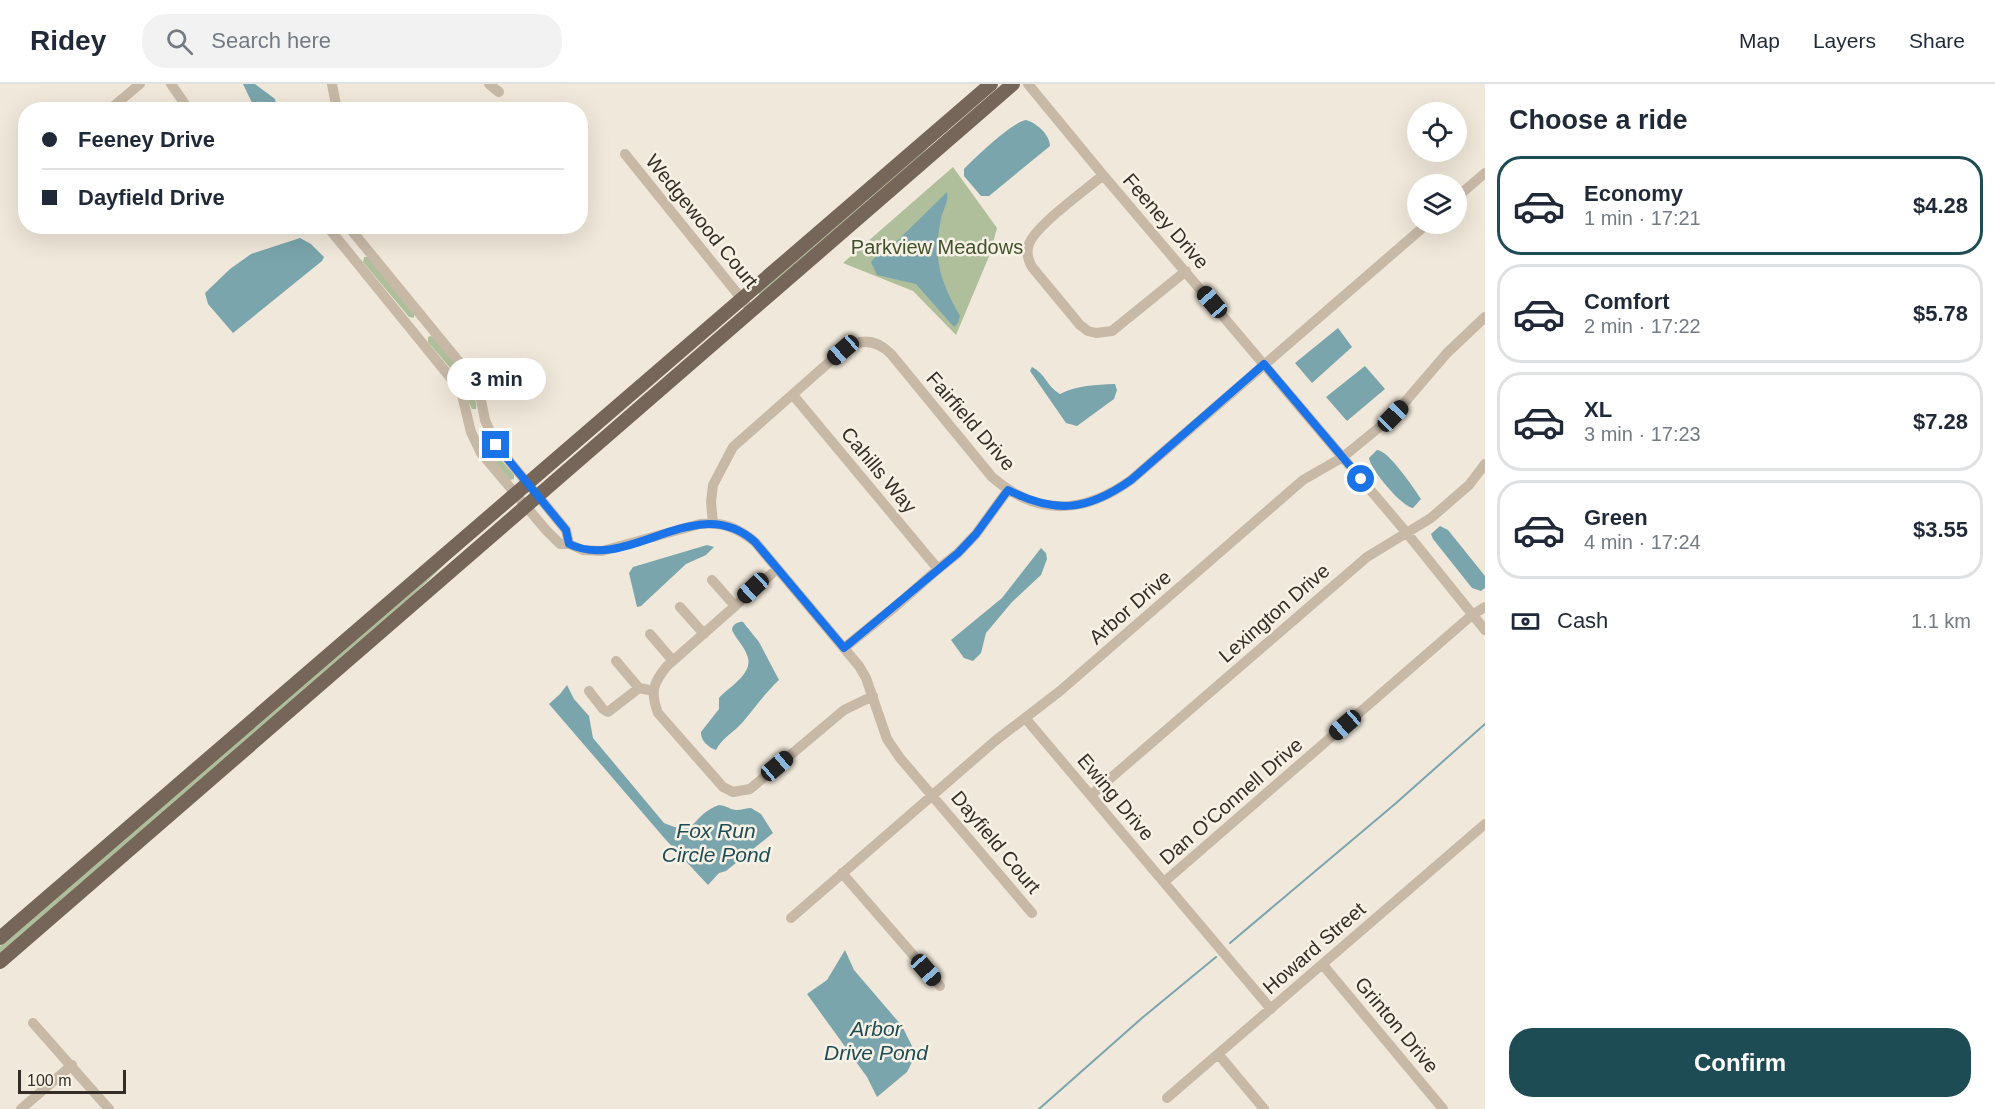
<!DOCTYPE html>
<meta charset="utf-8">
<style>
body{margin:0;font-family:Arial,sans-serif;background:#f2f2f3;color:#1f2937;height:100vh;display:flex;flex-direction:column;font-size:22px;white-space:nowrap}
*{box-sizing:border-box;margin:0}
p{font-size:20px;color:#747a83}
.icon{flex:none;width:33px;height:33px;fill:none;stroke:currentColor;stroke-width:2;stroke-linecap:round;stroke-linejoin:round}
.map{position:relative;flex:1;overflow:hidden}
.side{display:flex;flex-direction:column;background:#fff;width:510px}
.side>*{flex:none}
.hud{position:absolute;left:18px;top:18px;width:570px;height:132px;border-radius:24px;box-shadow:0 6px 24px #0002;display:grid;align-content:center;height:132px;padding:0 24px;background:#fff}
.buttons{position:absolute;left:1407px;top:18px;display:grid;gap:12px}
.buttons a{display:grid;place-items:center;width:60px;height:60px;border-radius:50%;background:#fff;box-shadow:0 6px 24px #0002;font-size:30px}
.scale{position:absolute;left:18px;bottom:15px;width:108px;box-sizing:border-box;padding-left:6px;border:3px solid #352d27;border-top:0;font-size:16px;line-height:21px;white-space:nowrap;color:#352d27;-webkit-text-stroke:4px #f8f2e6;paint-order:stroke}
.end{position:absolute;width:27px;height:27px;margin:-14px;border:8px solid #1a73e8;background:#fff;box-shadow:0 0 0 3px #fff}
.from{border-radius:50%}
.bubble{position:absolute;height:42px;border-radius:21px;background:#fff;box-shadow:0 6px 24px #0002;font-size:20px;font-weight:800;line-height:42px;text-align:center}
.car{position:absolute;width:18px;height:36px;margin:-18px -9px;border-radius:8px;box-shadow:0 0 4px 2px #0007;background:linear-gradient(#222 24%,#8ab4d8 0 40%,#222 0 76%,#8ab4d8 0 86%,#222 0)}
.hud b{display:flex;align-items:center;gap:21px;height:57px;font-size:22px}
.hud b+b{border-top:2px solid #e0e1e3}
.hud i{width:15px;height:15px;background:#1f2937}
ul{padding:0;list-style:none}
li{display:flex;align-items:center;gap:18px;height:99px;margin:0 12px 9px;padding:0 12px;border:3px solid #e0e1e3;border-radius:24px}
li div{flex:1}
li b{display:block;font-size:22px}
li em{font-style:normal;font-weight:800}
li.on{border-color:#1e4c54}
li>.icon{width:54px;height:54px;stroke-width:1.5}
h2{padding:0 24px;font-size:27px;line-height:72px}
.pay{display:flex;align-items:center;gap:15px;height:66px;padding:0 24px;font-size:22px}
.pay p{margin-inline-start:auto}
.cta{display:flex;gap:12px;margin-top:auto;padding:12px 24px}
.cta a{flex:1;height:69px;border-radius:24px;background:#1e4c54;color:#fff;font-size:24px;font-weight:800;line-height:69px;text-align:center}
header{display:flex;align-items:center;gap:36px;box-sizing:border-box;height:84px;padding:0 30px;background:#fff;border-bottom:2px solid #e0e1e3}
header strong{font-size:28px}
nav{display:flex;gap:33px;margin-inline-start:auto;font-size:21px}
.search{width:420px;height:54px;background:#f2f2f3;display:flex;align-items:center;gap:15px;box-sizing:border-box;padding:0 21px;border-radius:24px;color:#747a83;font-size:22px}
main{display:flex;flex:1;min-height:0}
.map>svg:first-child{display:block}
.green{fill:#afbf9b}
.water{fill:#7aa5ac}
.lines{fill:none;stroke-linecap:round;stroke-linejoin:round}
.stream{stroke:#7aa5ac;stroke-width:2}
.minor{stroke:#c8b9a7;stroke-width:10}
.major{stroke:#766559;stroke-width:14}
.route{stroke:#1a73e8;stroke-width:8}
.labels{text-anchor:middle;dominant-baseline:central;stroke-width:5;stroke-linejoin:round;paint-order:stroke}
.street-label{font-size:20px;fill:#352d27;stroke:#f8f2e6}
.park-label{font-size:20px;fill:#40522c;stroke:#f8f2e6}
.water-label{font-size:21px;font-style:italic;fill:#1e4c54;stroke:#f8f2e6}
</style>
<header>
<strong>Ridey</strong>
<div class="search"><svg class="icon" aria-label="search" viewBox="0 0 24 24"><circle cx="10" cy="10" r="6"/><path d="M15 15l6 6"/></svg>Search here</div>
<nav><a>Map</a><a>Layers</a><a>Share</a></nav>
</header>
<main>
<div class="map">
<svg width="1485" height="1025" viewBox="0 0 1485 1025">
<rect width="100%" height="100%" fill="#f0e8da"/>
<path class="green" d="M925,63L927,65L896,95L761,212L758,208Z
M953,83L997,144L990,170L956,251L913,207L843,179Z
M364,173H368L414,230V234L409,233L363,178Z
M431,252C445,263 480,307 476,325H472L457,292L428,258V253Z
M491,364L514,391V395L510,396L488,370L487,367Z
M444,479L445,480L407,517L0,871V862L10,852Z"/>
<path class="water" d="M243,0H255L275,15L277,25H255Z
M1026,36C1037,39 1050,51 1050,62L989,112H981L964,92V85C976,73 1011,39 1026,36Z
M947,108C949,118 943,125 941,135C932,175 941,198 960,232L958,239L954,243L916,200L877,191L871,178L877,171L892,162Z
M300,154L311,160L324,173L322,177L233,249L208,220L205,209L230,185L251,170Z
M1338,244L1352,263L1312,299L1295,279Z
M1365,282L1385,305L1347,337L1326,313Z
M1032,283C1045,289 1048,304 1060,310C1078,301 1095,301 1115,300L1117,306L1114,315L1077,342L1066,339L1030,287Z
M1377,366C1388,366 1414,404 1421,415L1413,424C1402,423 1370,385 1369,374Z
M1440,442L1448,446L1485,492V504L1481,507L1472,504L1433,455L1431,450Z
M707,461L714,463L706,471L686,480L641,522L637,523L629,489L633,483Z
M1041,464L1046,469L1047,475L1041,491L1012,518L986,549L981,569L973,577L964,574L951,556L1002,514Z
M743,538L759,558L779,596C764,610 755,624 742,639C733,649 722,654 716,666C709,664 700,656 701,648L719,625V614C729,603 755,589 747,571C744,562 736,555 732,546C732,541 738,537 743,538Z
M567,601L574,615L589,632L593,654L664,739C697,753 690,735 714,723C723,718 728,726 737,726C741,726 747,724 751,724L761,730L773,749L726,787L719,789L708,801L666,756L549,620L560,610Z
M845,866L854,886L902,942L916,970L907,988L877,1013L867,993L807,910L827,896Z"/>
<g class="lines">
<path class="stream" d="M1230,859L1395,720L1485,640
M1039,1025L1142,934L1216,873"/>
<path class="minor" d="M171,0L189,26
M332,0L337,26
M489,0L499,8
M1028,0L1103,91L1406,448L1485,546
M109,26L140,0
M625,70L745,219
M1103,91C1086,106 1036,141 1029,160C1026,168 1028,176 1032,183L1080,241L1088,247L1096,249L1112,247L1186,187
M1456,114L1485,89
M327,142L458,303L462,311L471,348L481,369L546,446L560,460H569L583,466L602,467L700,440C722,438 737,443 755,458L859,582L866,594L887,655L900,674L1032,829
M348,142L469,290L481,316L485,336L496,361L566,446L569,460
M793,311L938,485
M713,439L711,418L713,401L733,363L843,266C860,254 876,255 891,270L992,393C1037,432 1082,431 1131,396L1427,140
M777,485L667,582C653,599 650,608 658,629L723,703L733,708L750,705L844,626L873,612
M712,496L735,522
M680,523L704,550
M650,550L673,577
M844,564L896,522L938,485L958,469L976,450L1008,406
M616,577L639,604
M589,607L603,625L608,628L639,604L654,607
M1026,635L1271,925
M1091,711L1367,473L1431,434L1469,401L1485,380
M842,789L940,902
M1164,798L1472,531L1485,523
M791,834L995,657L1060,607L1303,396L1343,373L1393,332L1447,269L1485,233
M1323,881L1443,1025
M33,939L109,1025
M1219,971L1264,1025
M1167,1014L1485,740
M21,1025L72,981"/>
<path class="major" d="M0,854L991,0
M0,878L1013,0"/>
</g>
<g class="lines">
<path class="route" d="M496,361L566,446L569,460C630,489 696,405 755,458L844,564L958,469L976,450L1008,406C1056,430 1087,427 1131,396L1264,280L1361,395"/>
</g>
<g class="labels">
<g class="street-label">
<text transform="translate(702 137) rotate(51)">Wedgewood Court</text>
<text transform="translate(1166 137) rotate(49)">Feeney Drive</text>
<text transform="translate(971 337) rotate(49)">Fairfield Drive</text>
<text transform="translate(879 386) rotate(50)">Cahills Way</text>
<text transform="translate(1130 523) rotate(-41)">Arbor Drive</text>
<text transform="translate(1274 529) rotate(-41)">Lexington Drive</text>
<text transform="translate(1116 713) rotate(50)">Ewing Drive</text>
<text transform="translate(1231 717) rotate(-41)">Dan O'Connell Drive</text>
<text transform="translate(996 758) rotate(50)">Dayfield Court</text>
<text transform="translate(1314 864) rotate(-41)">Howard Street</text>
<text transform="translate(1397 941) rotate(50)">Grinton Drive</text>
</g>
<g class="park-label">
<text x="937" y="163">Parkview Meadows</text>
</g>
<g class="water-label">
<text x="716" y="746">Fox Run<tspan x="716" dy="24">Circle Pond</tspan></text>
<text x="876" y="944">Arbor<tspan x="876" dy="24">Drive Pond</tspan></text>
</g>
</g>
</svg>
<div class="buttons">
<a><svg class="icon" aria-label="locate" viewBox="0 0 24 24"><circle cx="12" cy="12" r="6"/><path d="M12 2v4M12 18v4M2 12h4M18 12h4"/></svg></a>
<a><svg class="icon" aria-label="layers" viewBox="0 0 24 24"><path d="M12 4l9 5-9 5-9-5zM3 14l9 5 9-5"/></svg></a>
</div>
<div class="scale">100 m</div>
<i class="end from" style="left:1361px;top:395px"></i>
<i class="end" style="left:496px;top:361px"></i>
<div class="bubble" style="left:447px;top:274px;width:99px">3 min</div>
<i class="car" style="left:1212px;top:218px;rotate:319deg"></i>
<i class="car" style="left:843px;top:266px;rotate:229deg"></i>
<i class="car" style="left:1393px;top:332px;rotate:44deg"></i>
<i class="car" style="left:753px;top:504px;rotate:227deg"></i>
<i class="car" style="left:1345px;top:641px;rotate:229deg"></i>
<i class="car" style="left:777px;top:682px;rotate:50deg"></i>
<i class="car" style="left:926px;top:886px;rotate:139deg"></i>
<div class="hud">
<b><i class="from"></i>Feeney Drive</b>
<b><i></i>Dayfield Drive</b>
</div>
</div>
<section class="side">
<h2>Choose a ride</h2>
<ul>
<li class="on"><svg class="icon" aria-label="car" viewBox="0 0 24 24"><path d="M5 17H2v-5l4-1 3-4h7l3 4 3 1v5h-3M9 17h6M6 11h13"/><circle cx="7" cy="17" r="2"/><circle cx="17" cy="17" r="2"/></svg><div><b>Economy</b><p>1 min · 17:21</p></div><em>$4.28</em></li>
<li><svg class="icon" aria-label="car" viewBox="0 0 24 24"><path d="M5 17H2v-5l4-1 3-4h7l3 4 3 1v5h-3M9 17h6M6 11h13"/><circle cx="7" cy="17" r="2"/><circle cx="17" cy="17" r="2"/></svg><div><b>Comfort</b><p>2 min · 17:22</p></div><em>$5.78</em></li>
<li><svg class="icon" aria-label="car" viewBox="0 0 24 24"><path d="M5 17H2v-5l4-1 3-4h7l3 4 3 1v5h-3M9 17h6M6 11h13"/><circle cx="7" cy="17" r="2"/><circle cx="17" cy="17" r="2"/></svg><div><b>XL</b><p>3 min · 17:23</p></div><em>$7.28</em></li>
<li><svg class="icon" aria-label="car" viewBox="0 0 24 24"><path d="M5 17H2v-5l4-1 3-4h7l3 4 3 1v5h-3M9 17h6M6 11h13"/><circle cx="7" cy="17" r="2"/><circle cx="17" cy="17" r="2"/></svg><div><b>Green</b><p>4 min · 17:24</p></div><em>$3.55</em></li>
</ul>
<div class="pay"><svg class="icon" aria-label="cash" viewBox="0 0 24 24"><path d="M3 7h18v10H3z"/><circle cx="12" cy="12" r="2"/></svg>Cash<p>1.1 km</p></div>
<div class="cta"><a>Confirm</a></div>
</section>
</main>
